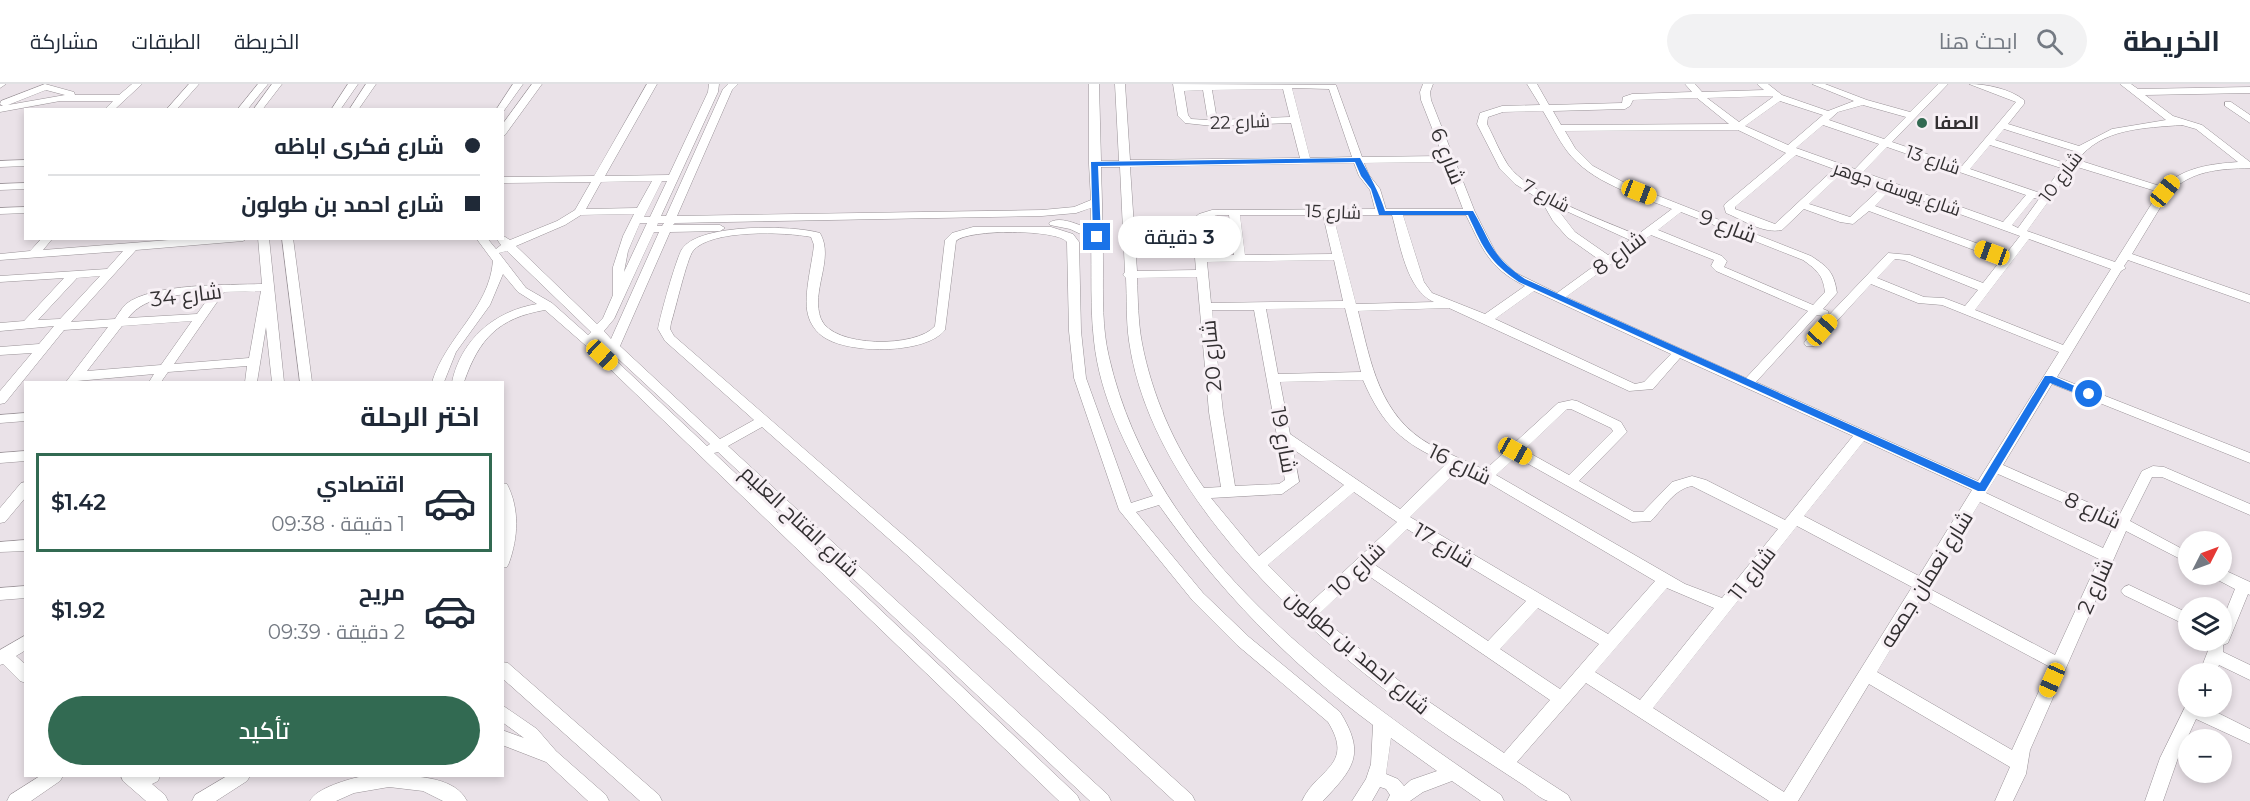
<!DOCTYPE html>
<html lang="ar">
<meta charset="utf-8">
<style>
body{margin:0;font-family:Montserrat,Cairo,sans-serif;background:#f2f2f3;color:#1f2937;direction:rtl;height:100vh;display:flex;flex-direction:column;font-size:22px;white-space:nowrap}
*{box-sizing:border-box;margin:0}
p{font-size:20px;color:#747a83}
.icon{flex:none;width:33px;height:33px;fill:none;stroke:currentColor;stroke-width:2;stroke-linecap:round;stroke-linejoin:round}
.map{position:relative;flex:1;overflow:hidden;direction:ltr}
.drawer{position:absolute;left:24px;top:297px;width:480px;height:396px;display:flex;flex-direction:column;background:#fff;border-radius:0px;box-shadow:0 3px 9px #0003;direction:rtl}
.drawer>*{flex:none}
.guide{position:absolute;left:24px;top:24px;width:480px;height:132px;border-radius:0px;box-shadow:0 3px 9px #0003;direction:rtl;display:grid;align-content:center;height:132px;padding:0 24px;background:#fff}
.needle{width:39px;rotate:48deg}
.tools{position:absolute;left:2178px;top:447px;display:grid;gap:12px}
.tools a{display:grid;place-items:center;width:54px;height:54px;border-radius:50%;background:#fff;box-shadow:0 3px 9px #0003;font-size:30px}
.end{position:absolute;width:27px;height:27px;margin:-14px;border:8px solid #1a73e8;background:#fff;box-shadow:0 0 0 3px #fff}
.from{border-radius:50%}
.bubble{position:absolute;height:42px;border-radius:21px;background:#fff;box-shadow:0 3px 9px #0003;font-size:20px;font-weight:600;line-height:42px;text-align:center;direction:rtl}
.car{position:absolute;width:18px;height:36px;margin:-18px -9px;border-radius:8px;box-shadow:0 0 4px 2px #0007;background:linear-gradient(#f5c518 24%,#345 0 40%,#f5c518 0 76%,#345 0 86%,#f5c518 0)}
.guide b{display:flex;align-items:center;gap:21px;height:57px;font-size:22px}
.guide b+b{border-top:2px solid #e0e1e3}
.guide i{width:15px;height:15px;background:#1f2937}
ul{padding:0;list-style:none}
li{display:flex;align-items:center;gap:18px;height:99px;margin:0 12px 9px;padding:0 12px;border:3px solid transparent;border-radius:0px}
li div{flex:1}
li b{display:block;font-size:22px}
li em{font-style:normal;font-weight:600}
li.active{border-color:#326a52}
li>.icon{width:54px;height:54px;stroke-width:1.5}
h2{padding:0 24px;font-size:27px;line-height:72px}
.action{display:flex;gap:12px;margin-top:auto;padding:12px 24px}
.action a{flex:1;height:69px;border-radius:36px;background:#326a52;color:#fff;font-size:24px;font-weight:600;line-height:69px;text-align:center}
header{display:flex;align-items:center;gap:36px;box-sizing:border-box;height:84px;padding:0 30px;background:#fff;border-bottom:2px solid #e0e1e3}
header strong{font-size:28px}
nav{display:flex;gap:33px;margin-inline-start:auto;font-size:21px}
.search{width:420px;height:54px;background:#f2f2f3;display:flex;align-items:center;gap:15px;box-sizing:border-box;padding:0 21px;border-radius:33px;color:#747a83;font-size:22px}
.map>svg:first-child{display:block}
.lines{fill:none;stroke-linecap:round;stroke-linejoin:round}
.minor-casing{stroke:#999297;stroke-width:1}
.minor{fill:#fff;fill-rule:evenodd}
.route{fill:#1a73e8}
.poi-dot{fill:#326a52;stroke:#f7f0f5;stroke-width:2}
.labels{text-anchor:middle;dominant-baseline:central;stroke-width:6;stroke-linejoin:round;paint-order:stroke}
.far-street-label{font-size:18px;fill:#322f31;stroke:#f7f0f5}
.far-poi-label{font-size:18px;font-weight:bold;fill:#322f31;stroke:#f7f0f5;text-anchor:start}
.street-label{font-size:21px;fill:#322f31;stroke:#f7f0f5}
</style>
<header>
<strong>الخريطة</strong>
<div class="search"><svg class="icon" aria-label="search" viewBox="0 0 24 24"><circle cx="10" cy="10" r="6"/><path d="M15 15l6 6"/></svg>ابحث هنا</div>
<nav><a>الخريطة</a><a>الطبقات</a><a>مشاركة</a></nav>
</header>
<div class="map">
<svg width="2250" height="717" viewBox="0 0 2250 717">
<rect width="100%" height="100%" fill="#eae2e8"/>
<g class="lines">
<g class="minor-casing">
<path id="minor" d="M0,0H6L0,4Z
M45,0L74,8L75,11H119L132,0H142L114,26H104L113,17H60L0,28V22H3L0,20L1,17ZM46,6L65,11L8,21Z
M189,0H199L176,26H166Z
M258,0H268L247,26H237Z
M272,0H282L262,26H253Z
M348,0H358L340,26H331Z
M366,0H376L358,26H349Z
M513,0H523L503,28L502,26H496Z
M532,0H542L505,51L502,52V41Z
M647,0H657L605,92L669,91L708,8L709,0H719L718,8L661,132H666L723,5L728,0H738L732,6L677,132L1042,126L1074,123L1091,116L1089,80V0H1099L1101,77H1119L1115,0H1125L1130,76L1300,74L1291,39L1213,42L1185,39L1178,32L1173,0L1336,1L1362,73L1443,72L1421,16L1420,8L1423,0H1433L1430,8L1431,16L1475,128L1496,169L1516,189L1557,209L1601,177L1567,153L1553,137L1541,116L1515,100L1500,85L1477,40L1480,29L1502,22L1540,21L1527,0H1537L1549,21L1622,19L1623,13L1632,10L1692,8L1685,0H1695L1702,8L1764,6L1757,0H1768L1782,11L1828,27L1854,17L1812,0H1825L1867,16L1910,28L1938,0H1948L1892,58L1962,82L2016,18L1969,0C1987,0 2010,5 2024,16V20L2008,40L2079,62L2112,45L2166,36L2120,0H2131L2138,5L2250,3V9L2145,11L2173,32L2202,41L2250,78V84C2219,85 2192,86 2169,109L2132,170L2250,211V219L2128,176L2124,182L2126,184L2121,187L2057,293L2250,369V379L2052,300L2003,381L2119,432L2142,387L2153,382L2164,383L2250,420V431L2162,393H2152L2130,437L2188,468V479L2126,447L2030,666L2026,690L2013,717H1995L2010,683L1869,600L1798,717H1769L1586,599L1517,678L1568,711L1571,717C1564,717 1555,717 1548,717C1541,715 1532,707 1525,702C1501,686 1477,671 1453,655C1325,568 1152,419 1129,257C1126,236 1127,214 1126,194L1123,191L1125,188L1120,83H1101C1102,116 1103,150 1103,183C1103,213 1102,244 1109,273C1155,474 1342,602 1501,711L1504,717H1481L1452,697L1423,708L1410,717H1387L1390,711L1386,705L1380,703L1372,717H1352L1366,695L1371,680L1373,641C1290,580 1218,505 1159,421L1136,428L1203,509L1249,553L1340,628C1366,670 1354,684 1323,717H1302C1317,684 1355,682 1328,638L1237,561L1193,517L1119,426L1074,294L1069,247L1067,158C1058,145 968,145 956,157L945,246C926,270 853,270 827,255C819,251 812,243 809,234C802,216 812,181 814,161L811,153C786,148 710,145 693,167C687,174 675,227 671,239L670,245L674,252L916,462L1192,711L1195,717H1174L906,470L762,343L728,362L1108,711L1111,717H1090L718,368L714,369L1077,711L1080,717H1059L584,260L545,226C498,234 479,255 464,298H452C461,256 494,227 537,220L518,208L503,190L490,221L456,268L444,298H432C447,251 489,225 493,177L476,154H487L496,165L501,161L496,154H502V151L510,156L557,137L575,126L591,98L502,99V93L594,92ZM1292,4L1329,5L1352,73L1310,74ZM1283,5L1290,33L1217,36L1212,6ZM1203,6L1208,36L1191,35L1188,31L1184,7ZM1772,12L1773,13L1739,38L1707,14ZM1697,14L1729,40L1561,41L1553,27L1625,25L1630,22L1633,16ZM1780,17L1823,31L1788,61L1745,42ZM1863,21L1906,33L1884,55L1829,36L1838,28ZM1543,27C1551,40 1558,55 1567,67C1591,99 1636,111 1672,125L1637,151C1603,136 1528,110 1508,81C1500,69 1494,53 1487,40L1488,33L1503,28ZM1823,41L1879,60L1855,85L1796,64ZM2182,41L2196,45L2238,78C2211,80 2184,83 2163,103L2078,76C2101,44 2145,44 2182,41ZM2004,45L2074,67L2065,79L1995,56ZM1738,46L1786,69L1725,120L1724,122L1726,129C1743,136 1763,150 1782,146L1804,125L1840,138L1853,140L1869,127L2001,176L1983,199L1910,171L1888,169L1829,231L1828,227L1823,225L1837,209C1834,188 1828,183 1811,172L1623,98L1593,82L1575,64L1565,47ZM1990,61L2061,84L2043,110L1970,85ZM1887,63L2026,111L2003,138L1863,88ZM1796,71L1834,85L1775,140L1735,125V123ZM1445,78L1463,125H1386L1380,105L1369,91L1364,79ZM1354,79L1359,92L1370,106L1375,125L1212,126L1199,130L1192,136L1196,186L1137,187L1130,83ZM2074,82L2159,108L2115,178L2027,147ZM1843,88L1883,102L1850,133L1809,120ZM652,97L637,124L586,125L601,98ZM662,97H667L650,133H644ZM1891,105L2020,152L2006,170L1875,122ZM2034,114L2039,115L2018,144L2012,141ZM1555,122L1630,156L1608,171L1575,148ZM1091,124V146C1080,141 1059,131 1049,139L1050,141L1070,145L1091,155C1092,189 1090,223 1094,257C1100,313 1126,363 1153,412L1131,419L1086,294L1081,247L1079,158L1073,150L1051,143H973L952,149L945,156L935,242C917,264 833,264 821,235C810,207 835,175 820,149C793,141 699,139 682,165C676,175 660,232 658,245L665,257L754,336L720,355L620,262L670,148L720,147L725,144L720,141H673L675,139L1042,132L1076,129ZM1681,128L1803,176C1817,186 1823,191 1825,208L1813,221L1724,183L1727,177L1722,172L1658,146ZM634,130L623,152L613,183V211L603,234L597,240L516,162L565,141L581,131ZM1217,131H1229L1234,171L1206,172L1203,137ZM1240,131H1323L1332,170L1245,171ZM1333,131H1392C1400,159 1406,206 1434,218L1356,220ZM1403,131H1466C1483,166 1489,184 1525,202L1485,230L1432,209L1424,198ZM640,139H647L624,188L628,167ZM658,139H664L662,142H657ZM654,148H659L611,255L604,247L614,235ZM1651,151L1714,176L1711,182L1716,187L1808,227L1746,294L1566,213ZM2029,155L2111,185L2063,261L1975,226ZM507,167L591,248L588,251L552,219L526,204L499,169ZM1895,175L1904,176L1978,206L1965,222L1944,214L1924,213L1877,194ZM1334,176L1343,217L1211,219L1207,178ZM1197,193L1209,328L1221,403L1204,404C1174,361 1152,311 1142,259C1138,238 1138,215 1137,194ZM1871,200L1918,219L1942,221L2059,268L1978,397L1756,298L1817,231L1828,233L1806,256L1804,259L1806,262H1814ZM1534,207L1671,270L1644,298L1635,300L1495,235ZM1345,224L1361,288L1278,290L1266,225ZM1449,224L1629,307L1653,305L1680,274L1853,352L1785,436L1706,396L1692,392L1672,398L1643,428H1634L1579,397L1627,348L1621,338L1577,317L1572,316L1558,319L1485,386C1467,377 1448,370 1431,361C1379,332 1371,279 1358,227ZM1212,226H1254L1285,396L1279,400L1235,402L1223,328ZM598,255L605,263L603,264L595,257ZM612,269L710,360L707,362L610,271ZM1363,296C1383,342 1402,359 1447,379L1400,425L1290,350L1280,298ZM1567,325H1571L1611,344L1613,347L1569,391L1524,366ZM1864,357L1972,406L1919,492L1804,432ZM1293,365L1344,401L1259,472L1211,414L1282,410L1299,398ZM1516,373L1632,438L1651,437C1663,425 1674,405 1692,402L1778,445L1722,514L1685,500L1496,391ZM1459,385L1482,395L1655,497L1608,550L1410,433ZM1998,390L2114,441L2103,464L1986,409ZM1354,408L1397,438L1308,521L1268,481ZM1980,418L2099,475L2055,571L1928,504ZM1797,442L1912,503L1784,708L1653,624ZM1407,445L1526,517L1488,557L1372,479ZM1363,488L1550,616L1504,669L1403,600L1318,531ZM1667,504L1714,524L1640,616L1595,588ZM1921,514L2050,583L2012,666L1877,588ZM1538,524L1599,560L1560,605L1500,565ZM1391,654L1437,687L1411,696L1404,702L1398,695L1386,690Z
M2225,18H2231L2250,31V39L2225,22Z
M26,76V82L0,83V77Z
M26,99V105L0,106V100Z
M26,123V129L0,130V124Z
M42,154H53L43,166L194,154H248L243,157L136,166L71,238L115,235C118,230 122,224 126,220C153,199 228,201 262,200L258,154H269L284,298H272L266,243L257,298H245L247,282L168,288L161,298H149L154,290L66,298L108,243L64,246L5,319L0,320V307L32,269L0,271V263L39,260L54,242L0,247V239L24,237L64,194L0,198V192L107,185L123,167L0,176V170L30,167ZM100,192L60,235L38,236L77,194ZM261,207L249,274L174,280L224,208ZM212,209L197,230L128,234C146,210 184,210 212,209ZM192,237L161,281L87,287L122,242Z
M282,154H293L312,298H300Z
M26,329V337L0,339V331Z
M26,367V377L0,379V369Z
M26,398V413L5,438L0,439V424L21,399Z
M502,399L507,400C520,425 518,454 509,479L507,483L502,484Z
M26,456V467L0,468V458Z
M2222,485L2250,498V511L2248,510L2228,559L2223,561V568L2250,581V596L2219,581L2215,590H2199L2211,559L2216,558L2215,556H2222V537L2235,505L2214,494L2212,490H2222Z
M2129,501L2188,529V542L2124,511L2121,507L2124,503Z
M26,502V514L0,516V504Z
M26,551V566L16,572L26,581V599L20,597L3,580L0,581V566Z
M502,578L508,579L659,711L662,717H640L502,594Z
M2188,617V622H2204L2250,645V660L2196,635L2178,674L2163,717H2145L2160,674Z
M502,621L537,645L556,667L606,711L609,717H588L546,678L502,661V646L524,654L502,638Z
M40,692H63L60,697L31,717H7L10,711Z
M121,692H160L158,697L152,700L165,711L168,717H146L123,697Z
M227,692H250L247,697L216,717H192L195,711Z
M363,692C391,692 452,686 467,717H443L423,707L389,703L354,709L336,717H310C316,704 349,695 363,692Z"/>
</g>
<use href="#minor" class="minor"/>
</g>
<path class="route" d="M1360,74C1370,92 1379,108 1385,127H1473C1492,160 1491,172 1525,195L1980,399L2045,292H2052L2093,310L2085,313L2050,299L1985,407H1978L1519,198C1488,177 1483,163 1468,131H1379L1371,105L1361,92L1355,78L1098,82L1101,153L1097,156L1093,153L1091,78Z"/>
<circle class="poi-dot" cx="1922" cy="39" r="6"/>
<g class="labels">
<g class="far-street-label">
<text transform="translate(1240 38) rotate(-2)">شارع 22</text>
<text transform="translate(1933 76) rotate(19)">شارع 13</text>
<text transform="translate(2061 93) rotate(-53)">شارع 10</text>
<text transform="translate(1897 105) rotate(19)">شارع يوسف جوهر</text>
<text transform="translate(1546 112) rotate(28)">شارع 7</text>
<text transform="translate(1333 128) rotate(2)">شارع 15</text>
</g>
<g class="far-poi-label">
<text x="1934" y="39">الصفا</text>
</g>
<g class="street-label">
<text transform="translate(1448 72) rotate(68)">شارع 6</text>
<text transform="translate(1728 142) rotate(21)">شارع 9</text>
<text transform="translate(1619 169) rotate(-36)">شارع 8</text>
<text transform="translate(186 211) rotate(-7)">شارع 34</text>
<text transform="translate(1211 272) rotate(-95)">شارع 20</text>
<text transform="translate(1284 356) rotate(80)">شارع 19</text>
<text transform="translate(1460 380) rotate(26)">شارع 16</text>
<text transform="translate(2093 426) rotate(25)">شارع 8</text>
<text transform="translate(800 437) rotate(43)">شارع الفتاح العليم</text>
<text transform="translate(1444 461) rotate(31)">شارع 17</text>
<text transform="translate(1357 485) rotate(-44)">شارع 10</text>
<text transform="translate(1752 489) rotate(-52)">شارع 11</text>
<text transform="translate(1926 495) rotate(-58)">شارع نعمان جمعه</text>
<text transform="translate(2095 502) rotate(-66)">شارع 2</text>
<text transform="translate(1358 568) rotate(40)">شارع احمد بن طولون</text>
</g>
</g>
</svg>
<div class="tools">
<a><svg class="needle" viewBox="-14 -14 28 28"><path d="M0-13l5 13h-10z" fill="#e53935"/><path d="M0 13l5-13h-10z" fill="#747a83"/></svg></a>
<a><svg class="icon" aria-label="layers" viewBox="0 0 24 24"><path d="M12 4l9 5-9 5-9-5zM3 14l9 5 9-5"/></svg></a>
<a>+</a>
<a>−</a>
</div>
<i class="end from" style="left:2089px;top:310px"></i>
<i class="end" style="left:1097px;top:153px"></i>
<div class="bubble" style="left:1118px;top:132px;width:123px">3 دقيقة</div>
<i class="car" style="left:2165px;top:107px;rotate:39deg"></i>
<i class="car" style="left:1639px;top:108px;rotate:111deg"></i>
<i class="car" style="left:1992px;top:169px;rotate:290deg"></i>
<i class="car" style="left:1822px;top:246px;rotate:42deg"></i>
<i class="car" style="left:602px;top:271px;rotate:133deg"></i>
<i class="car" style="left:1515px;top:367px;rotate:119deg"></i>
<i class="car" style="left:2052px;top:596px;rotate:204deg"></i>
<div class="guide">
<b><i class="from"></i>شارع فكرى اباظه</b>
<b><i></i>شارع احمد بن طولون</b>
</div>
<section class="drawer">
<h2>اختر الرحلة</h2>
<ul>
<li class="active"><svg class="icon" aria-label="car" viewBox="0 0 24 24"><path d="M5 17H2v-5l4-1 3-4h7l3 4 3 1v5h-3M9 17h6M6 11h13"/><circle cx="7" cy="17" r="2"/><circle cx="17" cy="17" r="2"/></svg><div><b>اقتصادي</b><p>1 دقيقة · 09:38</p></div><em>$1.42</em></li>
<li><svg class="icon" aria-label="car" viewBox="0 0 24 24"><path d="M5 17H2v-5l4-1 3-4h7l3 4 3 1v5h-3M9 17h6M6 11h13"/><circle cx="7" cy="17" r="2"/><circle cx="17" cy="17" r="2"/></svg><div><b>مريح</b><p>2 دقيقة · 09:39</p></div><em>$1.92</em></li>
</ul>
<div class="action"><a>تأكيد</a></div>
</section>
</div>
